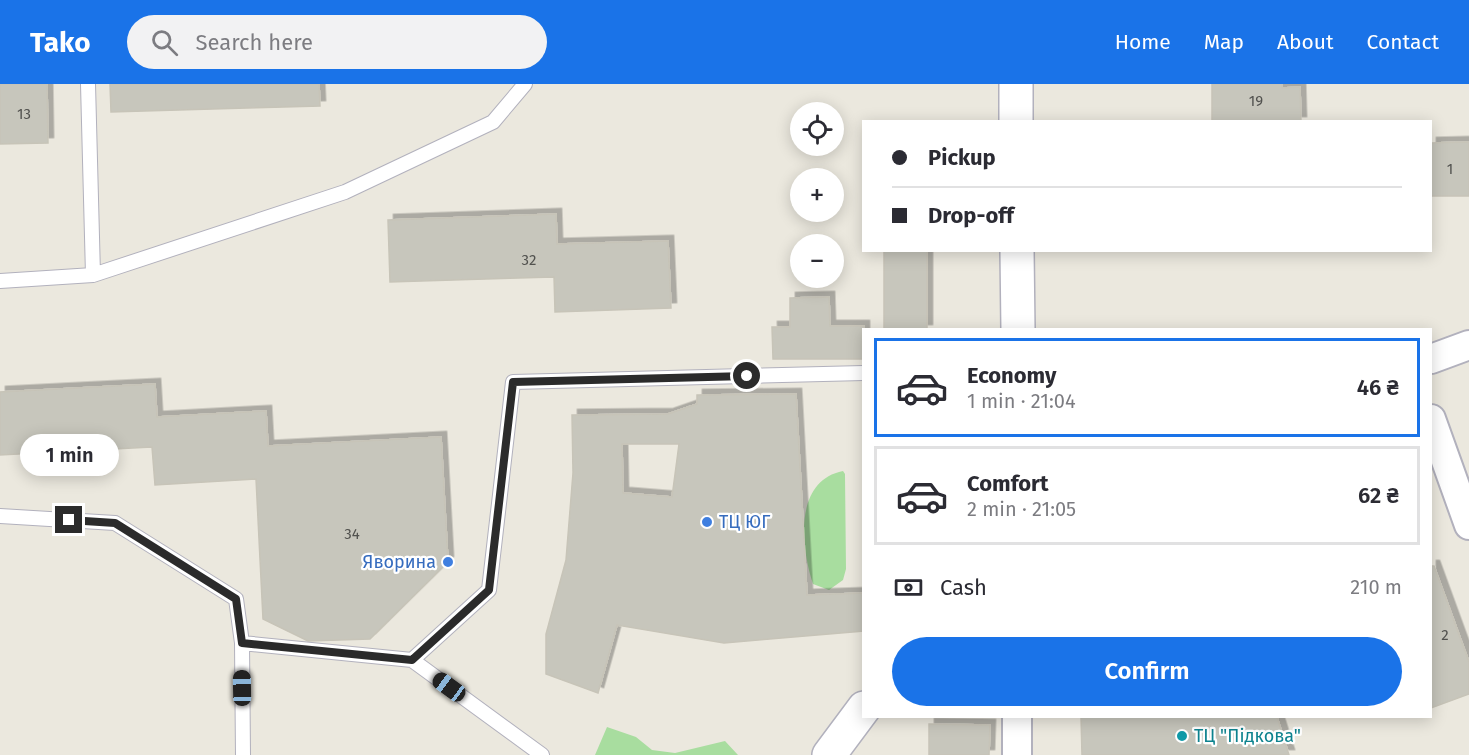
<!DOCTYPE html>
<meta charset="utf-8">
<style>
body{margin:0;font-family:"Fira Sans",sans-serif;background:#f2f2f3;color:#2b2b33;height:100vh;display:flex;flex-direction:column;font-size:22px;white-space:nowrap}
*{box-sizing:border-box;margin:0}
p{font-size:20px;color:#7c7c81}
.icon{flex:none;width:33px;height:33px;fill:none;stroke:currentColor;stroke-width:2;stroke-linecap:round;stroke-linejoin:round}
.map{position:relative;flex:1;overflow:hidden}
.drawer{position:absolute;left:862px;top:244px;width:570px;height:390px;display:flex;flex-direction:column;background:#fff;border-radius:0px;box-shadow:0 3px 15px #0003}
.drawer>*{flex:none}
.hud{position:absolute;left:862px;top:36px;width:570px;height:132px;border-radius:0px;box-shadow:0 3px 15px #0003;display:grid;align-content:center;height:132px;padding:0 30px;background:#fff}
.fabs{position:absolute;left:790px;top:18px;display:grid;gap:12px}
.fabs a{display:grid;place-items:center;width:54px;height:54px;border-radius:50%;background:#fff;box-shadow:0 3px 15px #0003;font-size:30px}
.end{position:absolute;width:27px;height:27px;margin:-14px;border:8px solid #2b2b2b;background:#fff;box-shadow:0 0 0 3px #fff}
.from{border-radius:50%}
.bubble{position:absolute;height:42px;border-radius:21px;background:#fff;box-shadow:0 3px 15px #0003;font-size:20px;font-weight:600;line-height:42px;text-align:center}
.car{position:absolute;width:18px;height:36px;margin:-18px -9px;border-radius:8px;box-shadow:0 0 4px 2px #0007;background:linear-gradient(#222 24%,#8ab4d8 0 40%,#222 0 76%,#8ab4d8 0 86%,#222 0)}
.hud b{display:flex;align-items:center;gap:21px;height:57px;font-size:22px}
.hud b+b{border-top:2px solid #e1e1e2}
.hud i{width:15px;height:15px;background:#2b2b33}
ul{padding:10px 0 0;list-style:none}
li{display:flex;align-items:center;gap:18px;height:99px;margin:0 12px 9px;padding:0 18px;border:3px solid #e1e1e2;border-radius:0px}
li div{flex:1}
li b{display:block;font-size:22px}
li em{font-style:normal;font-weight:600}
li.selected{border-color:#1a73e8}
li>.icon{width:54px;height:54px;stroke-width:1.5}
.pay{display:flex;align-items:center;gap:15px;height:66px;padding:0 30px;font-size:22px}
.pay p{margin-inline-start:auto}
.action{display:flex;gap:12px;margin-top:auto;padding:12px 30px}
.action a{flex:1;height:69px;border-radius:36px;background:#1a73e8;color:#fff;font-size:24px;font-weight:600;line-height:69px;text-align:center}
header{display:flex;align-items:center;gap:36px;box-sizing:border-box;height:84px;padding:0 30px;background:#1a73e8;color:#fff}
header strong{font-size:28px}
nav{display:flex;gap:33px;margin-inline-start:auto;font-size:21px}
.search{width:420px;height:54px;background:#f2f2f3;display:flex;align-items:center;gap:15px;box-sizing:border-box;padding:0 21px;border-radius:33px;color:#7c7c81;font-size:22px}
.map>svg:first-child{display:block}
.green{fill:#a8dd9f}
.building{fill:#c7c6bc;stroke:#c7c4b8;stroke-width:1.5;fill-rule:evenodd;filter:url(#shadow)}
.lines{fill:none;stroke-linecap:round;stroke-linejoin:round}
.lane-casing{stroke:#b2b1bd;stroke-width:16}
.street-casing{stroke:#b2b1bd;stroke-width:32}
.secondary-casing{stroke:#b2b1bd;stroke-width:36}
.lane{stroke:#fff;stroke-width:14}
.street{stroke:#fff;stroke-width:28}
.secondary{stroke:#fff;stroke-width:33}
.route{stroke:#2b2b2b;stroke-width:8}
.shop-dot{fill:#3f7fe0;stroke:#fff;stroke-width:2}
.culture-dot{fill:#0f9aa8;stroke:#fff;stroke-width:2}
.labels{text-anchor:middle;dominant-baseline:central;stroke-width:4.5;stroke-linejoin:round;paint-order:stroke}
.number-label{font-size:15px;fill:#52524f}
.shop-label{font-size:18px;fill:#366cbe;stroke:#fff;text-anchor:start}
.culture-label{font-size:18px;fill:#0d838f;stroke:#fff;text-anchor:start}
</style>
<header>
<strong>Tako</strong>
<div class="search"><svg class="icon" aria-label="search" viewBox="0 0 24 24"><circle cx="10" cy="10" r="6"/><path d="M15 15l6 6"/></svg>Search here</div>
<nav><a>Home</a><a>Map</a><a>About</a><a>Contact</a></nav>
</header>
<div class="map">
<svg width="1469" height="671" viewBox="0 0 1469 671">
<defs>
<filter id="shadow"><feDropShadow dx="5.5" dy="-5.5" stdDeviation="0" flood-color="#0004"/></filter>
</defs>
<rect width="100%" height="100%" fill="#ebe8de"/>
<path class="green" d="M843,387L845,390L846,485L843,496L829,506L813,500C801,464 793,397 843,387Z
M607,643L636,653L652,666L675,669L725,657L738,671H595Z"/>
<path class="building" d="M0,0H47L48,59L0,60Z
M110,0H319L320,22L111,28Z
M1212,0H1282V4L1300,3L1301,38H1212Z
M1469,58V112H1431V59Z
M556,130L557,160L668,157L671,224L555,228L554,193L390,198L388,136Z
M884,166H927V246H884Z
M829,213L830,242H864V275H773L772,243H790V214Z
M155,300L157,333L266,327L268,362L441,353L448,478L370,555L308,557L263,535L256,395L155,401L152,363L0,371V308Z
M796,310L807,511L864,509V547L724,559L617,541L598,609L546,590V550L566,476L573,389L572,331L668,330L697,320V311ZM622,360H679L672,413L623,409Z
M1431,482H1434L1469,578V610L1431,624Z
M1081,633H1277L1289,671H1082Z
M929,640L990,641L989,671H929Z"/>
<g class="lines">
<g class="lane-casing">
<path id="lane" d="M88,0L93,191
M0,197L93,191L345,108L493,38L525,0
M0,432L115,439L236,515L242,559L243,671
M242,559L412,576L542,671
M412,576L489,506L513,298L864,289"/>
</g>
<g class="street-casing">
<path id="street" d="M1431,275L1469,261
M1431,335L1469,441
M1017,633V671"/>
</g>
<g class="secondary-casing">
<path id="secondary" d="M1016,0V38
M1017,166L1018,246
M829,671L864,624"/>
</g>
<use href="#lane" class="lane"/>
<use href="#street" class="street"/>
<use href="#secondary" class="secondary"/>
</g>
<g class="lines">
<path class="route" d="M69,436L115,439L236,515L242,559L412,576L489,506L513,298L747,292"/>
</g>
<g class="shop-dot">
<circle cx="707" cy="438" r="6"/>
<circle cx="448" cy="478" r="6"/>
</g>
<circle class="culture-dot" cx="1182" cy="652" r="6"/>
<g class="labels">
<g class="number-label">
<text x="1256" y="17">19</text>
<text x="24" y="30">13</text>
<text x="1450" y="85">1</text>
<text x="529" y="176">32</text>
<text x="352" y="450">34</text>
<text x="1445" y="551">2</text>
</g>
<g class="shop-label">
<text x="719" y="438">ТЦ ЮГ</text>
<text x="436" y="478" text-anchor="end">Яворина</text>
</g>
<g class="culture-label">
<text x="1194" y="652">ТЦ "Підкова"</text>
</g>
</g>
</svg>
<div class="fabs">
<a><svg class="icon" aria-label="locate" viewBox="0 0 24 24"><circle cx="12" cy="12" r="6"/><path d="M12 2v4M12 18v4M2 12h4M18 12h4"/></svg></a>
<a>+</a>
<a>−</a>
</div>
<i class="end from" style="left:747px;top:292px"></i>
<i class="end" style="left:69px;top:436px"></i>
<div class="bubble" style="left:20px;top:350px;width:99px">1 min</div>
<i class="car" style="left:449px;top:603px;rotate:306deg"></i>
<i class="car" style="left:242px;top:604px;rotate:359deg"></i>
<div class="hud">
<b><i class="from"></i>Pickup</b>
<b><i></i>Drop-off</b>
</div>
<section class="drawer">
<ul>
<li class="selected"><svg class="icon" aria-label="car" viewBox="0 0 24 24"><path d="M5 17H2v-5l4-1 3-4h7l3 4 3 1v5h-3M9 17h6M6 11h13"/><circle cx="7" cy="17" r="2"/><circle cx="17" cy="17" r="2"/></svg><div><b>Economy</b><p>1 min · 21:04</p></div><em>46 ₴</em></li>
<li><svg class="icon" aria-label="car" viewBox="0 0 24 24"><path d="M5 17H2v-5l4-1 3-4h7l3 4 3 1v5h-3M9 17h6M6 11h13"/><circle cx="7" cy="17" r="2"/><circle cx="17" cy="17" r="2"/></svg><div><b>Comfort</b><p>2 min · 21:05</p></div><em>62 ₴</em></li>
</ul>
<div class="pay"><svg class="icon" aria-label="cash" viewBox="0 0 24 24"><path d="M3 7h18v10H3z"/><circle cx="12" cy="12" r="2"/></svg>Cash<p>210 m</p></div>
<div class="action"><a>Confirm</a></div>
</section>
</div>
